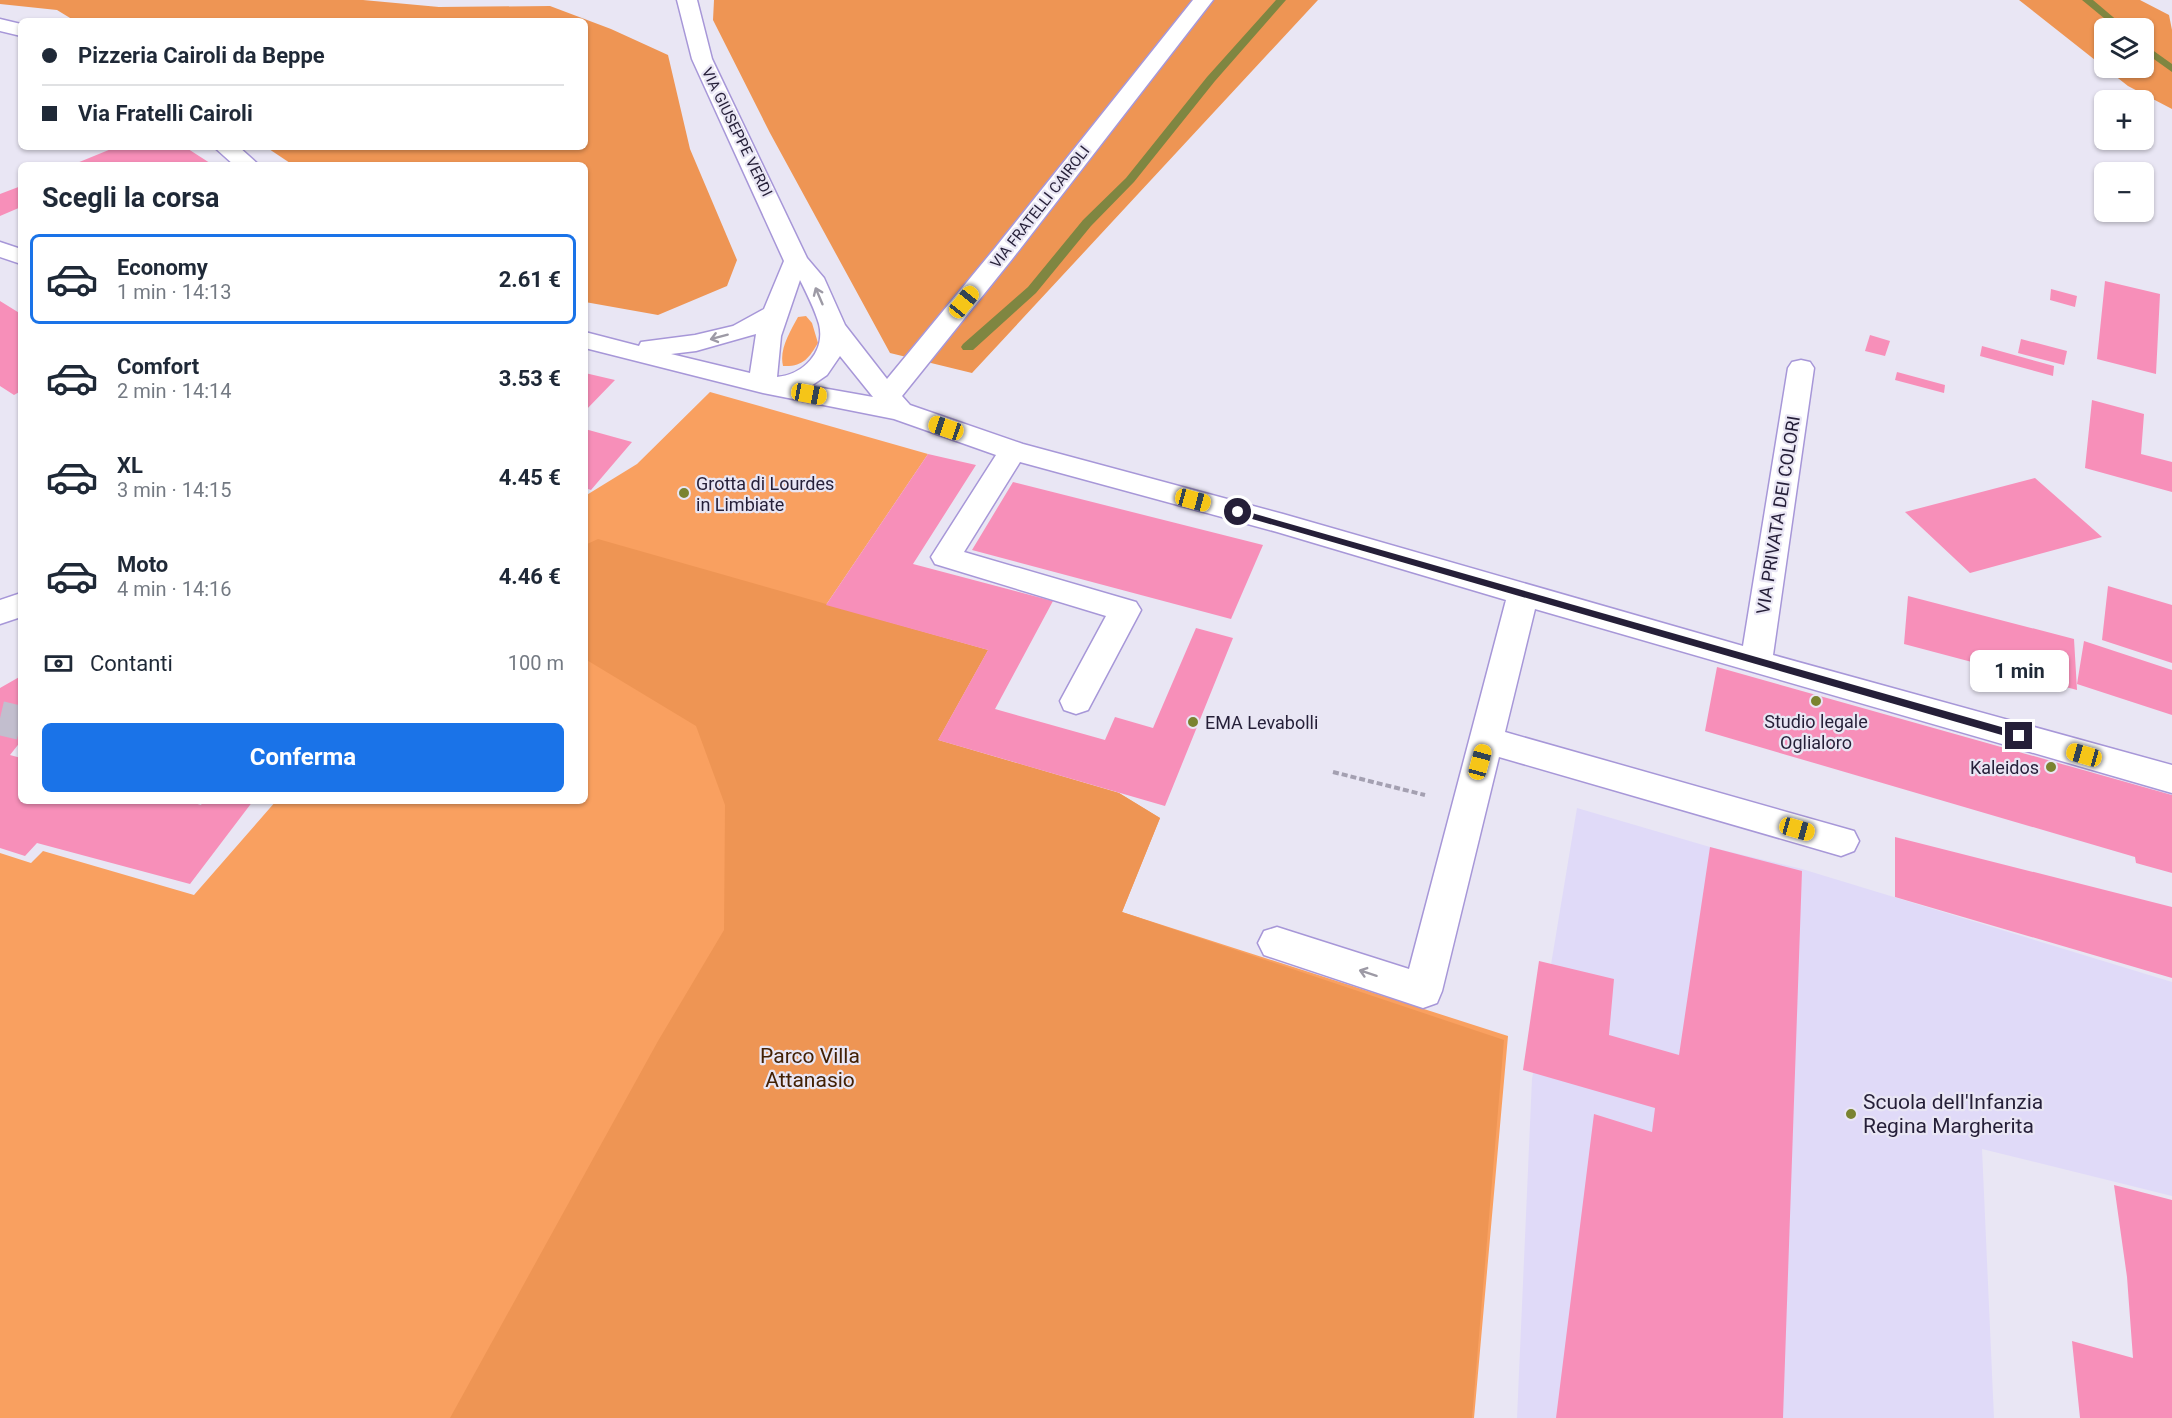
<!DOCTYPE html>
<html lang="it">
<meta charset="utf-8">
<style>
body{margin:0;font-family:Roboto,sans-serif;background:#f6f6f7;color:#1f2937;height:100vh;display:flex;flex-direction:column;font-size:22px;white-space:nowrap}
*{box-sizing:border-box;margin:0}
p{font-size:20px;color:#747a83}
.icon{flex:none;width:33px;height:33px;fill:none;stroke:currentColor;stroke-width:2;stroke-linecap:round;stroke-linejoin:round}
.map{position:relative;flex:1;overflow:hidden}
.side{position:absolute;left:18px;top:162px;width:570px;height:642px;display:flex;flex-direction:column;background:#fff;border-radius:9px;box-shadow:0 2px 4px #0004}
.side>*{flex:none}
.guide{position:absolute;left:18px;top:18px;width:570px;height:132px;border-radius:9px;box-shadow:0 2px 4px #0004;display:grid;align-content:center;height:132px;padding:0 24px;background:#fff}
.tools{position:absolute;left:2094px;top:18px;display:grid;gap:12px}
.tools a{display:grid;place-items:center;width:60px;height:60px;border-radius:9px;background:#fff;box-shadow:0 2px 4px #0004;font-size:30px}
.end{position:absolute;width:27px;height:27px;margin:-14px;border:8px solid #251f38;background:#fff;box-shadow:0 0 0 3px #fff}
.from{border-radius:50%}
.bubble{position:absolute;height:42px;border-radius:9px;background:#fff;box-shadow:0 2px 4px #0004;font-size:20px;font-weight:700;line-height:42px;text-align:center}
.car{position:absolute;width:18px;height:36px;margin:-18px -9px;border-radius:8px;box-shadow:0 0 4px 2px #0007;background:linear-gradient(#f5c518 24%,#345 0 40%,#f5c518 0 76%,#345 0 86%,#f5c518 0)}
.guide b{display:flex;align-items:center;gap:21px;height:57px;font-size:22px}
.guide b+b{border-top:2px solid #e0e1e3}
.guide i{width:15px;height:15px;background:#1f2937}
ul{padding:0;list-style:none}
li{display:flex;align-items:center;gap:18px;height:90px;margin:0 12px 9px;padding:0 12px;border:3px solid transparent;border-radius:9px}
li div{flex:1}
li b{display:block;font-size:22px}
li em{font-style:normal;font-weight:700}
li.selected{border-color:#1a73e8}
li>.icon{width:54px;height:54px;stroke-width:1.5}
h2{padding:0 24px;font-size:27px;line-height:72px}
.pay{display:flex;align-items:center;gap:15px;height:66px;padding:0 24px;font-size:22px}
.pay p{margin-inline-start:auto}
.button{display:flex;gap:12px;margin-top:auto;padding:12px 24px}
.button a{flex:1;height:69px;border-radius:9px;background:#1a73e8;color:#fff;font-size:24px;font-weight:700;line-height:69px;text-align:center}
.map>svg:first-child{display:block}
.built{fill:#e0daf8}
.green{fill:#f9a060}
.forest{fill:#ee9554;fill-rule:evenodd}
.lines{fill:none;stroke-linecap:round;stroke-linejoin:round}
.stream{fill:#7f8641;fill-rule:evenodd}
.building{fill:#f78fb9}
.minor-tunnel{stroke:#c2bece;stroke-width:34;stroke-dasharray:34 16;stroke-linecap:butt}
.minor-casing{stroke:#a797d8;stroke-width:3}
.path{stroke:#a4a0b1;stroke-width:4;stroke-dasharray:6 3;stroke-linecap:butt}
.minor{fill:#fff;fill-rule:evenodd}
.oneway{stroke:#9d9aa5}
.route{fill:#251f38}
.poi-dot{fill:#7a8330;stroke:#e9e6f4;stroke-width:2}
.labels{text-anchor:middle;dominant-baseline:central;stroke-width:4.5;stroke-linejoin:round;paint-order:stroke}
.far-street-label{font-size:15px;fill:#251f38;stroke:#e9e6f4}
.poi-label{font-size:18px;fill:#251f38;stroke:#e9e6f4;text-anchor:start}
.street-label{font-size:18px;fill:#251f38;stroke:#e9e6f4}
.near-park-label{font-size:21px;fill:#422004;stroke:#e9e6f4}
.near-poi-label{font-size:21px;fill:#251f38;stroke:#e9e6f4;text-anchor:start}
</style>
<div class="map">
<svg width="2172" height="1418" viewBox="0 0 2172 1418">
<rect width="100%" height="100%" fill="#e9e6f4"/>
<path class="built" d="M1577,808L1710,847L1802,869L2172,982V1196L1982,1149L1994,1418H1517L1532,1079Z"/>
<path class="green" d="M806,316L812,323L818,343C809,358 803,367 783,366C779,349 790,332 798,317Z
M710,392L928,454L826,605L988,650L938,740L1119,793L1160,818L1122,912L1508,1036L1474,1418H0V853L31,863L43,851L194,895L276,801H585V496L637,464Z"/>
<path class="forest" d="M0,0H363L439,7L550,6L611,29L668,55L690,149L737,260L727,286L658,315L585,302V165H293L266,147H585V21H75L57,10L0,4Z
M714,0H1318L972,373L890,353L770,133L713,20Z
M2019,0H2140L2169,15L2172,30V109L2128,86ZM2104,28H2144V68H2104Z
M598,539L988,650L938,740L1119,793L1160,818L1122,912L1504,1040L1472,1418H450L658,1041L724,930L725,805L696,726L585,659V545Z"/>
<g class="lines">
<path class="stream" d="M1276,0H1286L1215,81L1134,182L1091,226L1036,293L973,350H963L961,347L963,344L1028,287L1083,220L1126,178L1207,77Z
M2082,0H2093L2126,28H2116Z
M2144,44L2172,64V72L2144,52Z"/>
</g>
<path class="building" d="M116,147H185L213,165H72Z
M21,186V207L0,216V194Z
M2105,281L2160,294L2156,374L2097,359Z
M2051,289L2077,296L2075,307L2050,300Z
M0,301L21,314V391L14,395L0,386Z
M1870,335L1890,341L1885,356L1865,351Z
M2021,339L2067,351L2064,365L2018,353Z
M1982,346L2054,366L2053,376L1980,356Z
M1897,372L1945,385L1944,393L1895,380Z
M585,373L615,380L585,411Z
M2092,400L2144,414L2141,454L2172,462V492L2085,468Z
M585,429L632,442L591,490L585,488Z
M928,454L976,465L913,564L1053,601L995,709L1105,740L1115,717L1153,728L1196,628L1233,638L1165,806L938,740L988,650L826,605Z
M2035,478L2102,537L1970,573L1905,512Z
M1013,482L1263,545L1231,619L972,550Z
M2108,586L2172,605V663L2102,640Z
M1908,596L2074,639L2077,690L1904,644Z
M2084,641L2172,670V715L2077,684Z
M1717,667L2172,795V873L2136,863L2135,857L1705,731Z
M21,676V741L10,755L21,758V801H187L201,805L203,801H253L190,884L37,843L25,856L0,848V688Z
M1895,837L2172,907V978L1895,897Z
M1710,847L1802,871L1783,1418H1556L1594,1114L1652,1132L1655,1108L1523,1070L1539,961L1614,979L1609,1035L1679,1055Z
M2114,1185L2172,1200V1418H2080L2072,1341L2133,1358L2127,1277Z"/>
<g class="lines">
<path class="minor-tunnel" d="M0,718L21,723"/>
<g class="minor-casing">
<path id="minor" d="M677,0H697L712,59L807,258L824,278L845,325L887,379L995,248L1193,0H1213L1013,258L902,396L910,405L1023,444L1283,514L1743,646L1788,368L1792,362L1801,360L1810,362L1814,368L1773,655L2172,765V793L1535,609L1505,732L1854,831L1859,841L1854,851L1841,856L1499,757L1442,991L1437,1003L1423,1008L1264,955L1258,943L1264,931L1277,927L1409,969L1506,600L1277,532L1020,462L964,552L1136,602L1141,610L1088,710L1076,714L1064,710L1060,701L1106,616L935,564L931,557L996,455L894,419L763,393L585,348V332L639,346L641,342L695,335L733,326L764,309L784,261L692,59ZM800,280C807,294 815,310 819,324C826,352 803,375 777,377L781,336ZM756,334L750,373L671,354L696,351ZM840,356L873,397L811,386L827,375Z
M0,19L21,24V36L0,31Z
M214,147H239L259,165H234Z
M0,242L21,249V264L0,257Z
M21,593V617L0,624V600Z"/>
</g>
<path class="path" d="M1333,772L1425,795"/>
<use href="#minor" class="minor"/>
</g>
<defs><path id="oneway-shaft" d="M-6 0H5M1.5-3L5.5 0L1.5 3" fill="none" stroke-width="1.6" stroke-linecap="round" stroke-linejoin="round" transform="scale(1.5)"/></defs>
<g class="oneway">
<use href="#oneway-shaft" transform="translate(819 296) rotate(-113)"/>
<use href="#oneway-shaft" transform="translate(719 337) rotate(165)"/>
<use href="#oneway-shaft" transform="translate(1368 973) rotate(-162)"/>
</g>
<path class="route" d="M1238,509L2019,732L2024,736L2019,740L1235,514V510Z"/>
<g class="poi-dot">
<circle cx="684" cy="493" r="6"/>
<circle cx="1816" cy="701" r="6"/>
<circle cx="1193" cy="722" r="6"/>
<circle cx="2051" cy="767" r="6"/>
<circle cx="1851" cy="1114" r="6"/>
</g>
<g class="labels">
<g class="far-street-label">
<text transform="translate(737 132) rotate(64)">VIA GIUSEPPE VERDI</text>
<text transform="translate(1040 207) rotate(-52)">VIA FRATELLI CAIROLI</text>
</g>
<g class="poi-label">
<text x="696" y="483">Grotta di Lourdes<tspan x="696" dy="21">in Limbiate</tspan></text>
<text x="1816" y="721" text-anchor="middle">Studio legale<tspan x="1816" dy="21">Oglialoro</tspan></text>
<text x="1205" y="722">EMA Levabolli</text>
<text x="2039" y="767" text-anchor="end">Kaleidos</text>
</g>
<g class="street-label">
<text transform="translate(1778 515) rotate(-81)">VIA PRIVATA DEI COLORI</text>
</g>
<g class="near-park-label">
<text x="810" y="1056">Parco Villa<tspan x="810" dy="24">Attanasio</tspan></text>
</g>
<g class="near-poi-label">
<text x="1863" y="1102">Scuola dell'Infanzia<tspan x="1863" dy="24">Regina Margherita</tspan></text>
</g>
</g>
</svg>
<div class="tools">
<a><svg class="icon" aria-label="layers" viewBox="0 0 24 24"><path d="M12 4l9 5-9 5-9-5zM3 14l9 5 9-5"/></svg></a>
<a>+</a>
<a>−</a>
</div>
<i class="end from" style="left:1238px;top:512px"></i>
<i class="end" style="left:2019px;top:736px"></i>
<div class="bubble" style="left:1970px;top:650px;width:99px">1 min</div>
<i class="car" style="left:964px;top:302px;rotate:39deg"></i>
<i class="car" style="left:809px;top:394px;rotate:101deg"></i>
<i class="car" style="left:946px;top:428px;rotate:289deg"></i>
<i class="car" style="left:1193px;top:500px;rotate:105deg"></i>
<i class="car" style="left:2084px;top:755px;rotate:286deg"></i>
<i class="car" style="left:1480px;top:762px;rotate:15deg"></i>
<i class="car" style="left:1797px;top:829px;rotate:106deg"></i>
<div class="guide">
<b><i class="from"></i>Pizzeria Cairoli da Beppe</b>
<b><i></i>Via Fratelli Cairoli</b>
</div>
<section class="side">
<h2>Scegli la corsa</h2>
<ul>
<li class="selected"><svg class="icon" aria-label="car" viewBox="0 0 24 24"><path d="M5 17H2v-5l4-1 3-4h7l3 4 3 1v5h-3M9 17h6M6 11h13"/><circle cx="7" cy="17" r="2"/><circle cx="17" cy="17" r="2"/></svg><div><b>Economy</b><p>1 min · 14:13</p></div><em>2.61 €</em></li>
<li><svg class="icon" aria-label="car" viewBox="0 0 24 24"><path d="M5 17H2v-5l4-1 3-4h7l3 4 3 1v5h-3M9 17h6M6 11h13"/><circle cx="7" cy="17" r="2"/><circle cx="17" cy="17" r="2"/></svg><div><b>Comfort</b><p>2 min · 14:14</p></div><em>3.53 €</em></li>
<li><svg class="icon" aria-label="car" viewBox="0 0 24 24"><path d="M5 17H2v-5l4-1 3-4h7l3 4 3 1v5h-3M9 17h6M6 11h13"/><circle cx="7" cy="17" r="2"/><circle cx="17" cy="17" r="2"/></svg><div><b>XL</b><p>3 min · 14:15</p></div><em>4.45 €</em></li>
<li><svg class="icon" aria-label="car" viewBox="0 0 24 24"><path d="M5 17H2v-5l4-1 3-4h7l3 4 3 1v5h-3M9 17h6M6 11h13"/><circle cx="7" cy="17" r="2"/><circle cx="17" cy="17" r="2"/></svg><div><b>Moto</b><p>4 min · 14:16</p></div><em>4.46 €</em></li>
</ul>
<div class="pay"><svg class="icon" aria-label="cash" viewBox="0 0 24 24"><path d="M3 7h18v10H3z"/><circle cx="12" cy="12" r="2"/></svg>Contanti<p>100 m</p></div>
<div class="button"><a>Conferma</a></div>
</section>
</div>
